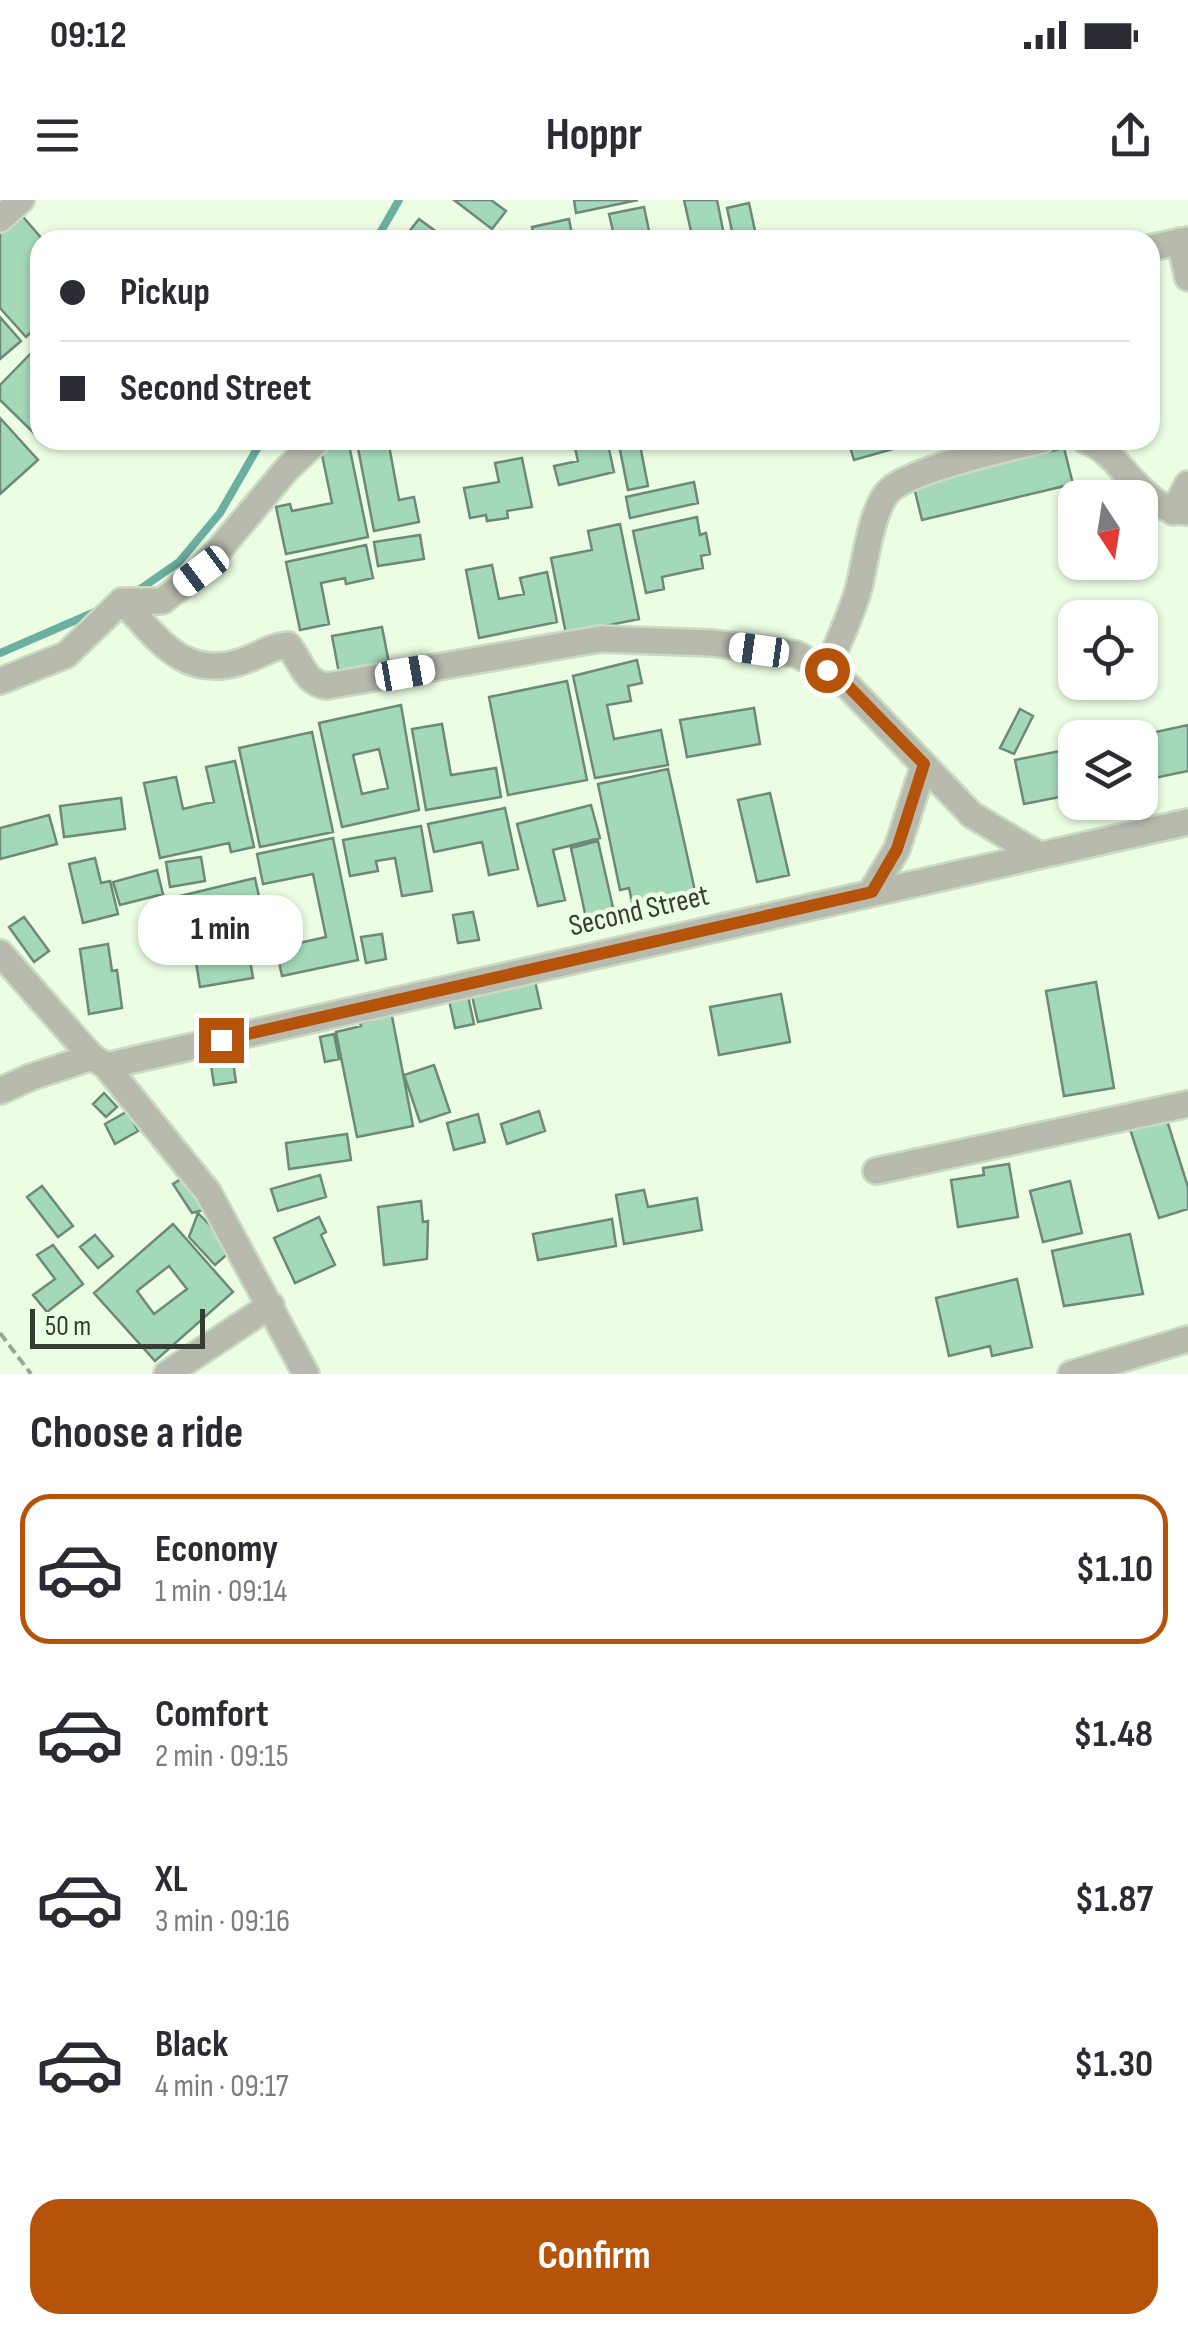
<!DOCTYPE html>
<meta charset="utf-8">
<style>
body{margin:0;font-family:"Sofia Sans Condensed",sans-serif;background:#f2f2f3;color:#2b2b33;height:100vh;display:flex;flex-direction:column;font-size:38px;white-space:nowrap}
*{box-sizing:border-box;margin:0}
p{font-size:32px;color:#7c7c81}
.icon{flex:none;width:55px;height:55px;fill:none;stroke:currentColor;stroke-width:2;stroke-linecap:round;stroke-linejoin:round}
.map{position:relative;height:1174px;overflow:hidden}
.side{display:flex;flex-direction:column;background:#fff;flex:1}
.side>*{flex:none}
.hud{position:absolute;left:30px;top:30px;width:1130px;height:220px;border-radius:30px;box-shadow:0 2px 8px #0004;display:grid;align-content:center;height:220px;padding:0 30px;background:#fff}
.needle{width:65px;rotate:168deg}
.controls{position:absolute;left:1058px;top:280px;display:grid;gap:20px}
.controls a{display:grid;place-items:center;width:100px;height:100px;border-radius:20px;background:#fff;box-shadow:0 2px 8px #0004;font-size:50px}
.scale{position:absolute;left:30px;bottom:25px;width:175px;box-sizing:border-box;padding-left:10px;border:5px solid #353c32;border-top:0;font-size:28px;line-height:35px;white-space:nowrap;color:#353c32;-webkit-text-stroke:8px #ebfee3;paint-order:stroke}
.end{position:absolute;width:45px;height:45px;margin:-22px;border:12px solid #b45309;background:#fff;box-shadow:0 0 0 5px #fff}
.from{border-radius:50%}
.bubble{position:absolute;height:70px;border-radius:30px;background:#fff;box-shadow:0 2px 8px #0004;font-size:32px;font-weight:700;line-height:70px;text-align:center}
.car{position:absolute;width:30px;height:60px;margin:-30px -15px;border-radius:12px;box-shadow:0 0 8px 2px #0007;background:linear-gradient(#fff 24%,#345 0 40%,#fff 0 76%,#345 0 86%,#fff 0)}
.hud b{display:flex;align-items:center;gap:35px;height:95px;font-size:38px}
.hud b+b{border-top:2px solid #e1e1e2}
.hud i{width:25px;height:25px;background:#2b2b33}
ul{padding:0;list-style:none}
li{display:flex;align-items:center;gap:30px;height:150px;margin:0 20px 15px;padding:0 10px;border:5px solid transparent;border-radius:30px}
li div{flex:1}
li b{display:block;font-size:38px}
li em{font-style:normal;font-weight:700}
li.active{border-color:#b45309}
li>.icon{width:90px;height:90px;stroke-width:1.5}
h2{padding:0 30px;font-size:45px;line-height:120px}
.button{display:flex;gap:20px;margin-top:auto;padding:20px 30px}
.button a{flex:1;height:115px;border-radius:30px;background:#b45309;color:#fff;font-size:40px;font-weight:700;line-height:115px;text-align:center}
.status{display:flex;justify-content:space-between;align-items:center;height:70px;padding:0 50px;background:#fff;direction:ltr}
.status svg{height:28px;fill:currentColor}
header{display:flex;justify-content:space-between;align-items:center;height:130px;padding:0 30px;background:#fff;font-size:45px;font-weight:700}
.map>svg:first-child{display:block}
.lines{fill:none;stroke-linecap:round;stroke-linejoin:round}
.stream{stroke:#6bafa0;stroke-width:8}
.building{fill:#a3d9b8;stroke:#6e8979;stroke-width:2.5;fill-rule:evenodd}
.minor-casing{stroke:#cadbc3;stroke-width:30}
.path{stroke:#9aa794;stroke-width:4;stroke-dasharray:10 5;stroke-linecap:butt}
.minor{stroke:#b8baae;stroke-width:25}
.route{stroke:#b45309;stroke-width:12}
.labels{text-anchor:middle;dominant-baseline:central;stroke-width:9;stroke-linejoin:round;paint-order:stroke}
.street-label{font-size:30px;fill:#353c32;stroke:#ebfee3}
</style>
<div class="status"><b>09:12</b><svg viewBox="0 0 49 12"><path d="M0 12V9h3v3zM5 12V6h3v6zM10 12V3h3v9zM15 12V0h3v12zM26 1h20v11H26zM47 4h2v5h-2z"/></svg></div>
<header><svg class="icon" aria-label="menu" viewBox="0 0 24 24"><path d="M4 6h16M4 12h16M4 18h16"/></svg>Hoppr<svg class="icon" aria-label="share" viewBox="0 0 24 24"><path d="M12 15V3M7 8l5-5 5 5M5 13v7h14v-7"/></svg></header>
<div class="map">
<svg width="1188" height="1174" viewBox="0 0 1188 1174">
<rect width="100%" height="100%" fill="#ebfee3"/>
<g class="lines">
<path class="stream" d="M376,40L399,0
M136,392L179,362L220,313L262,240
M0,453L97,411"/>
</g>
<path class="building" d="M454,0H491L506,11L492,29Z
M574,0H638L576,13Z
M684,0H717L725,40H693Z
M749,3L757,40H734L727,8Z
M644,7L651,40H615L609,14Z
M18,11L43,40H40V124L26,137L0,108V26Z
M419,19L434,30L425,40H417L408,33Z
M569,19L573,40H535L532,27Z
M0,117L21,141L0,159Z
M40,144V239L0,200V185Z
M0,218L38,260L0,294Z
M372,240H388L399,300L414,297L419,322L374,331L357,243Z
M573,240H607L614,272L559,285L554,266L578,261Z
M618,240H639L648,286L628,290Z
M848,240H905L907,245L854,260Z
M349,245L368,337L286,354L276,307L290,304L292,311L332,303L321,250Z
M1064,248L1073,284L922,320L913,283Z
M522,258L532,307L507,311L508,318L487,321L486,315L470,318L464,288L499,282L495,263Z
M694,282L698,303L630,318L626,297Z
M697,317L700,335L706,333L710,354L701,356L703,368L662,377L664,389L646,393L633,331Z
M620,324L639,419L566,434L551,358L592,350L588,331Z
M420,335L424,359L378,366L374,342Z
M366,345L373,378L346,384L345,378L321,383L329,424L300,430L286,362Z
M492,365L499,399L524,394L520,378L547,372L557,422L479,438L466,370Z
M382,427L389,463L339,473L332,436Z
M637,460L642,483L628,486L631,501L607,505L614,539L661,530L668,565L595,578L573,476Z
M567,481L587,580L508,595L489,497Z
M401,505L419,610L342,627L319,523ZM379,549L388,588L362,594L353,555Z
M754,508L760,544L687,557L680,520Z
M1020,509L1033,516L1014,554L1000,548Z
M442,524L451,575L496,568L501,597L426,610L412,529Z
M1188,525V571L1140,581V538H1128Z
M312,532L333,632L260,647L239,548Z
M1075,548V594L1024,604L1015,560Z
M235,561L254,647L231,652L229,643L160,658L144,583L176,577L183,609L204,604L214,602L206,567Z
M668,569L695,691L632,702L629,688L620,690L598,584Z
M770,593L789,675L757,682L738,600Z
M121,598L125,629L64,637L60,606Z
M591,605L600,638L553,650L565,700L538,706L517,624Z
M505,608L518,669L489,675L482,642L434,652L428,624Z
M49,615L57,644L0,659V628Z
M421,626L432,691L402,696L395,658L376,661L378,671L350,676L343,640Z
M333,638L358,760L282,776L273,734L296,730L299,743L326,737L313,674L263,684L257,654Z
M598,641L614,712L586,718L571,648Z
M201,657L205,681L170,687L166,662Z
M95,658L101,683L110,681L118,714L83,723L69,664Z
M157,670L163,694L120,705L113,682Z
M255,678L267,734L245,739L238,705L200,714L208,747L185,753L172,698Z
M473,712L479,740L458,743L453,715Z
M24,717L49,751L34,762L9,727Z
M382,734L386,759L366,763L361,737Z
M108,744L112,771L117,770L122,808L89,814L80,749Z
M248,748L253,778L200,787L195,756Z
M535,781L541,808L478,822L472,796Z
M1096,782L1114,888L1064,896L1046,791Z
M781,794L790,842L719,855L710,807Z
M468,796L474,824L455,828L449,800Z
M391,811L413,926L357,937L336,832L361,826L360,823L372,820L371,815Z
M334,834L339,859L325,862L320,837Z
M232,855L236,882L214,885L210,858Z
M434,865L450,912L420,922L404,875Z
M104,893L117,907L106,917L93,904Z
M128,911L138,931L115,944L105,924Z
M539,911L545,931L507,944L501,924Z
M1164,911L1188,987V1009L1159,1018L1128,923Z
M478,914L485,942L454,950L447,923Z
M347,934L351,960L289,969L286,943Z
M1009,964L1018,1017L958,1027L951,980L984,975L983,968Z
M189,974L211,1008L192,1013L173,984Z
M320,975L326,997L278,1011L271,989Z
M1070,981L1082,1033L1043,1042L1030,991Z
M42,986L73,1026L58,1037L27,997Z
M644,990L648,1007L697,998L702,1030L624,1044L616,995Z
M421,1001L423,1022L428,1021L427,1059L384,1065L378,1007Z
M198,1013L233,1049L215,1065L189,1037Z
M319,1017L326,1032L321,1035L335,1065L295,1083L274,1038Z
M612,1019L616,1046L538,1060L533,1034Z
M173,1024L233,1092L155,1161L94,1093ZM169,1066L187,1089L154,1114L137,1091Z
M1130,1034L1143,1094L1064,1106L1052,1051Z
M95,1035L113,1056L98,1068L80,1047Z
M53,1045L83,1084L47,1112L33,1095L55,1079L37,1055Z
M1017,1079L1032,1147L992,1156L990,1146L949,1156L936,1098Z"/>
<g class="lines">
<g class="minor-casing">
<path id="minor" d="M0,19L21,0
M1180,41L1188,78
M1150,48L1188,40
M1085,240C1125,255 1141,313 1188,312
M1173,312L1188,284
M122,401C157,437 181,478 237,463C256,458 268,447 288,445C301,461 305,484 327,486L600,439L712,443L796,454L827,470L849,487L972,615L1039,655
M827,470C837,444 850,418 858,391C865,366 871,307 890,290C912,269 1009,248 1042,240
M0,481L66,455L122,401H162L201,371L287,269L318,240
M872,691L897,649L924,565
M0,753L92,857L106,866L208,992L306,1174
M106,866L1188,622
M0,891L31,877L92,857
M876,971L1188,904
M167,1174L271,1105
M1071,1174L1188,1139"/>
</g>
<path class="path" d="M0,1133L31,1174"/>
<use href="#minor" class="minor"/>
</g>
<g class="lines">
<path class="route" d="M221,840L872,692L897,649L924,564L849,487L827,470"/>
</g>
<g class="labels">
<g class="street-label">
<text transform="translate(639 711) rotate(-13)">Second Street</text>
</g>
</g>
</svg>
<div class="controls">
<a><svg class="needle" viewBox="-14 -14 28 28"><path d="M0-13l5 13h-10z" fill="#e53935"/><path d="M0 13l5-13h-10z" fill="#7c7c81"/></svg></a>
<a><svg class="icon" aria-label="locate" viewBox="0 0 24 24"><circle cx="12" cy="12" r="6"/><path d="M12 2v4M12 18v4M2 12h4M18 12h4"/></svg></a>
<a><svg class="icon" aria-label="layers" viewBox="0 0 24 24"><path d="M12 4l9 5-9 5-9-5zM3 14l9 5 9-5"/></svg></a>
</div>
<div class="scale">50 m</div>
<i class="end from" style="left:827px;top:470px"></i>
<i class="end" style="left:221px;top:840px"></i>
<div class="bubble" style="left:138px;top:695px;width:165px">1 min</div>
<i class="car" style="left:201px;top:371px;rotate:233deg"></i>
<i class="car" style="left:759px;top:450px;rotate:278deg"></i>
<i class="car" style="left:405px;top:473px;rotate:80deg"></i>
<div class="hud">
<b><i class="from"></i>Pickup</b>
<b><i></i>Second Street</b>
</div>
</div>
<section class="side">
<h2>Choose a ride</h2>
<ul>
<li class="active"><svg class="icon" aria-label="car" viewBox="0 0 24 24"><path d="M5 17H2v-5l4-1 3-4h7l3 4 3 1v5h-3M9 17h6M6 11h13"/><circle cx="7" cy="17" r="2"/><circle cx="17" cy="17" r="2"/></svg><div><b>Economy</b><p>1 min · 09:14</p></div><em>$1.10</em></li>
<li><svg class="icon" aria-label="car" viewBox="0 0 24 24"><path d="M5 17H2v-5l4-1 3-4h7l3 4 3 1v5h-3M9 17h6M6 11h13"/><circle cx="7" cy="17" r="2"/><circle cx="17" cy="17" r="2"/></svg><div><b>Comfort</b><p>2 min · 09:15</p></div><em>$1.48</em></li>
<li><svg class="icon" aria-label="car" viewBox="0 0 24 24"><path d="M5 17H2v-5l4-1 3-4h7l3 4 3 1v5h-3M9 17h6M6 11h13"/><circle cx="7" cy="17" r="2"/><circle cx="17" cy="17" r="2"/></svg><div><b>XL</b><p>3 min · 09:16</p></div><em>$1.87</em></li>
<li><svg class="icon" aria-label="car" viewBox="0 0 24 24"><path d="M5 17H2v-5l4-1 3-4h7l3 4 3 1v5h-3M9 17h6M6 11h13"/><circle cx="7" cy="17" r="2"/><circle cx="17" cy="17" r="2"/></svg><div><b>Black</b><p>4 min · 09:17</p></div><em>$1.30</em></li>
</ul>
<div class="button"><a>Confirm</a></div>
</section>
